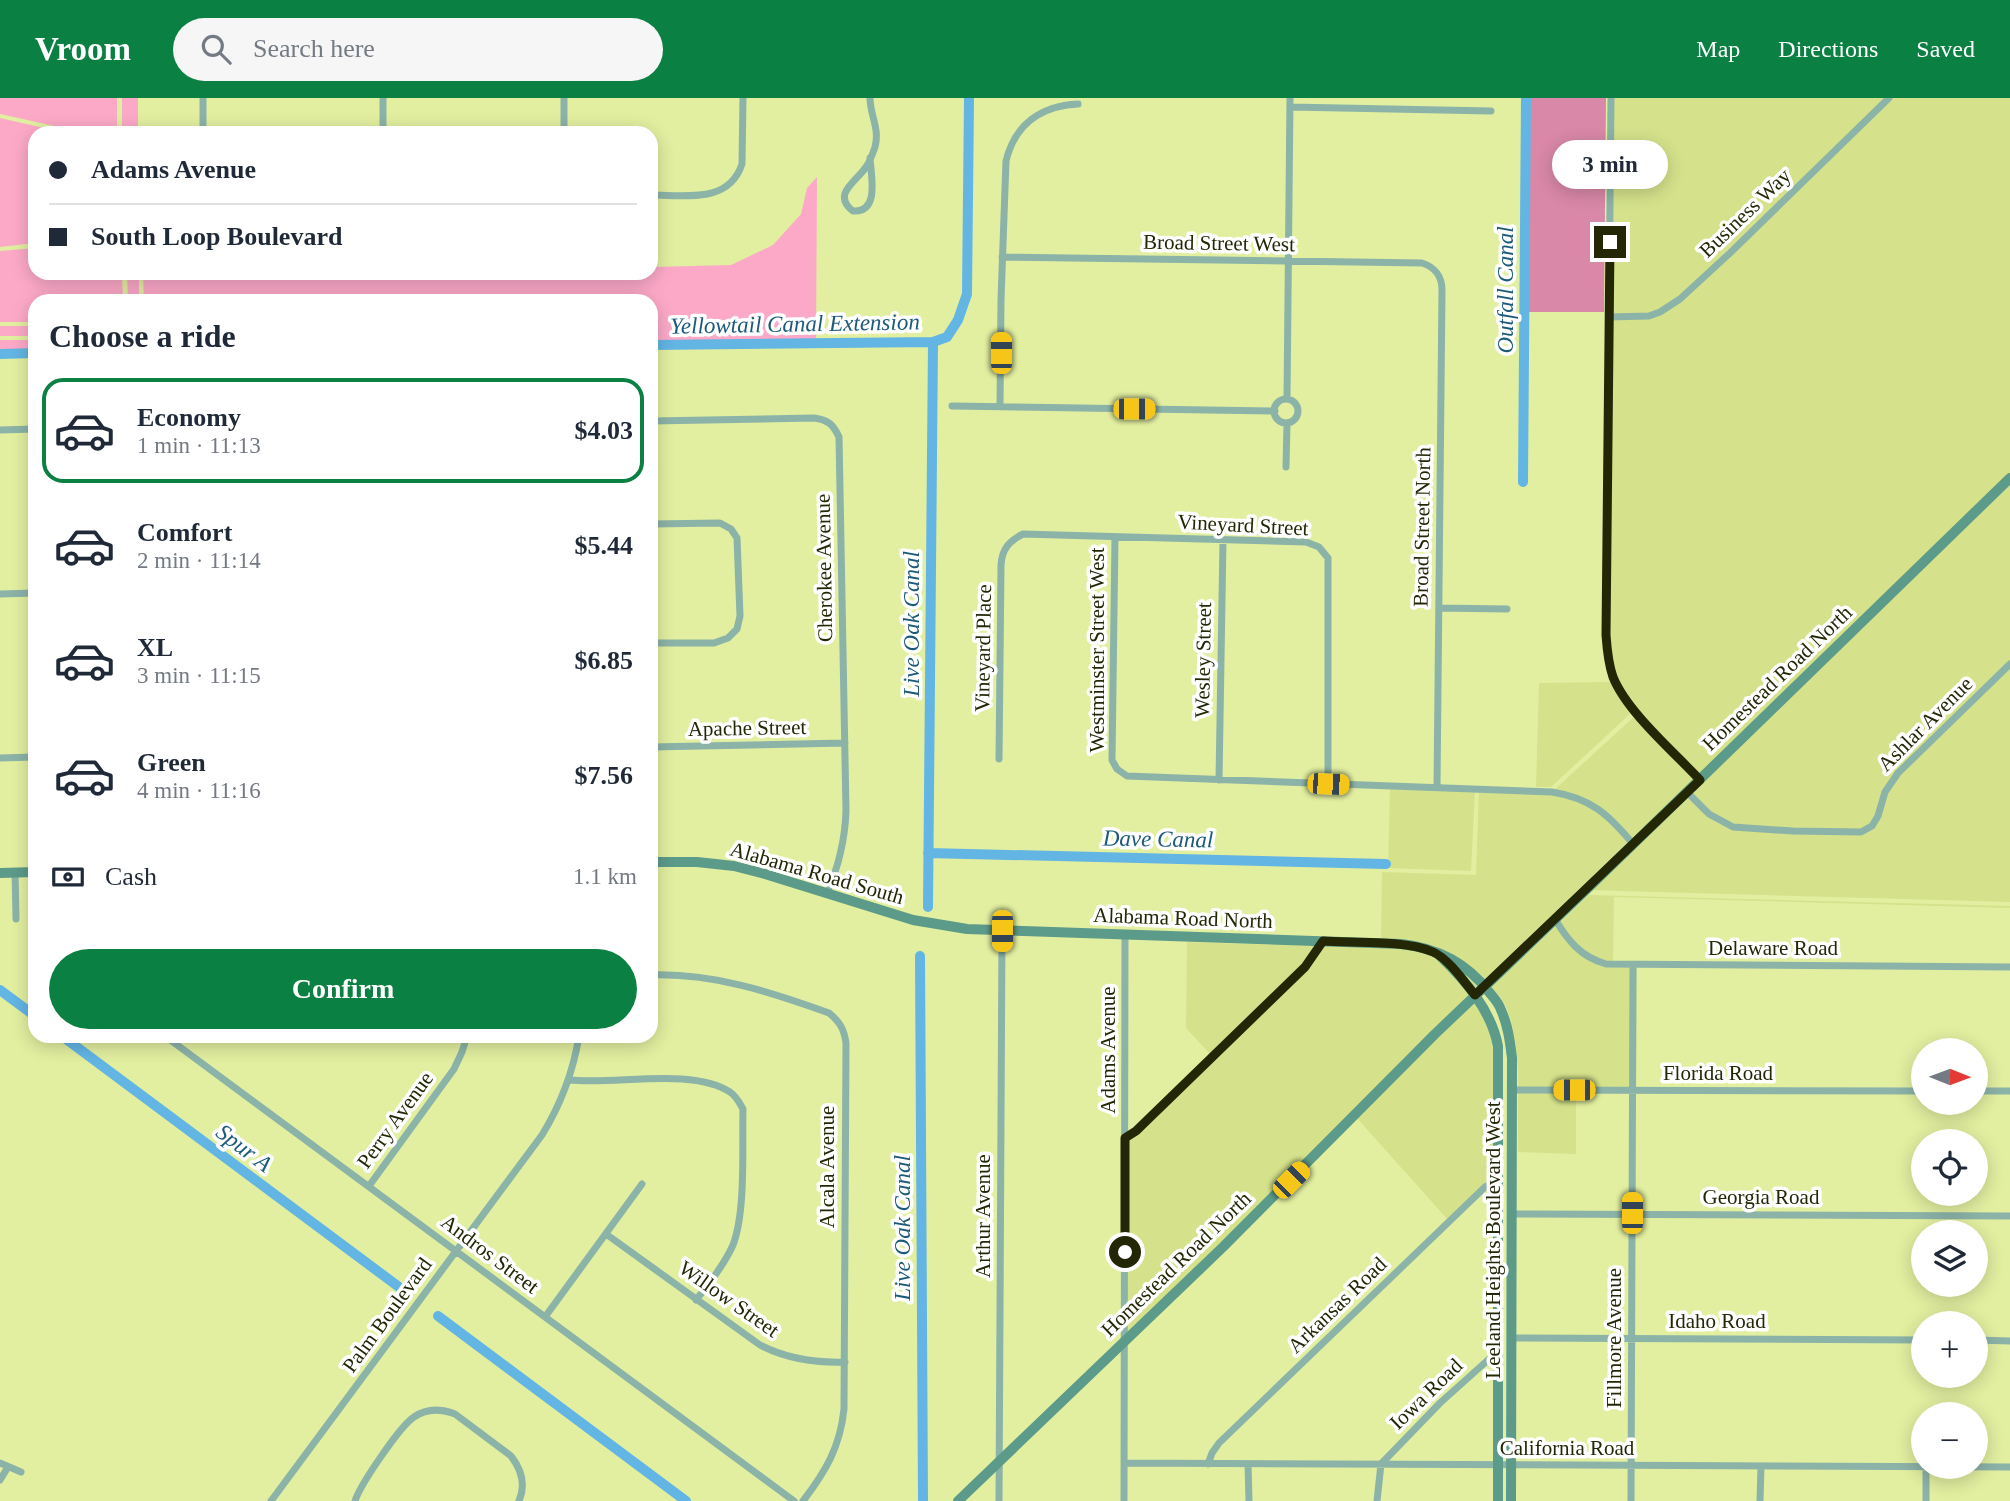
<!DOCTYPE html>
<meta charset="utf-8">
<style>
body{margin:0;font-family:"Times New Roman",serif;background:#f6f6f7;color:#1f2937;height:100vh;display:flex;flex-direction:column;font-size:26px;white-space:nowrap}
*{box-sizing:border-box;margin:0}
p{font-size:23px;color:#747a83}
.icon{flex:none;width:38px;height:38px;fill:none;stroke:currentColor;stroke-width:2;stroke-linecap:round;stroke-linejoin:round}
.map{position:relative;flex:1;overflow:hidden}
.drawer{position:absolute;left:28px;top:196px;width:630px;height:749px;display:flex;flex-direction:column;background:#fff;border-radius:21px;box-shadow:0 4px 18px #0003}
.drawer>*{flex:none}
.guide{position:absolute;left:28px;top:28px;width:630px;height:154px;border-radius:21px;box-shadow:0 4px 18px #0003;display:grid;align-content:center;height:154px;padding:0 21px;background:#fff}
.needle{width:46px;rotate:91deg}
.tools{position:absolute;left:1911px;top:940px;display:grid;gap:14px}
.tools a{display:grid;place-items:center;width:77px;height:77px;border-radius:50%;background:#fff;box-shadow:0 4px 18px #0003;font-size:35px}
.end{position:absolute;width:32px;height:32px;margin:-16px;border:9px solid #232706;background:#fff;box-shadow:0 0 0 4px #fff}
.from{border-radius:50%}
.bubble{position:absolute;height:49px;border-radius:24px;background:#fff;box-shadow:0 4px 18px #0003;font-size:23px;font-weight:700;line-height:49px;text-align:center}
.car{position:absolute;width:21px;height:42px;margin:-21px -10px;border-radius:9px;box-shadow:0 0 5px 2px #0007;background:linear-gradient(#f5c518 24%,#345 0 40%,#f5c518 0 76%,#345 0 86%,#f5c518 0)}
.guide b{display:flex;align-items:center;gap:24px;height:66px;font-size:26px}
.guide b+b{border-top:2px solid #e0e1e3}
.guide i{width:18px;height:18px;background:#1f2937}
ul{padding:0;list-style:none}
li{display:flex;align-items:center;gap:21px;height:105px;margin:0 14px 10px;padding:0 7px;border:4px solid transparent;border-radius:21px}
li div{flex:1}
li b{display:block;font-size:26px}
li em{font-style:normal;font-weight:700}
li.current{border-color:#0b8043}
li>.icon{width:63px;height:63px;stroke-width:1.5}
h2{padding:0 21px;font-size:32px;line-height:84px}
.pay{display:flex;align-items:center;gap:18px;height:77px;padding:0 21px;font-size:26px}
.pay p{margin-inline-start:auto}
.action{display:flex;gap:14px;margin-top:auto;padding:14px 21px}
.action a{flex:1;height:80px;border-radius:42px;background:#0b8043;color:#fff;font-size:28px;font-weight:700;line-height:80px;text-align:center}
header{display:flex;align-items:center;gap:42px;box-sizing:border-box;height:98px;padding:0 35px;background:#0b8043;color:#fff}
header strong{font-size:33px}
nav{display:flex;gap:38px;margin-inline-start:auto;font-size:24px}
.search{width:490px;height:63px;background:#f6f6f7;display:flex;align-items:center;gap:18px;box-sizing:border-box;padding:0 24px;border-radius:38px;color:#747a83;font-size:26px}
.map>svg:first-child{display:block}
.built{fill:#d5e28b}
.green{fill:#fca9c8}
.forest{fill:#d988a7}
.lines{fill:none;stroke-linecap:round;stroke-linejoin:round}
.canal{stroke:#63b5e4;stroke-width:10}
.street{stroke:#8cb3a8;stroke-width:7}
.secondary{stroke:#5c9a8a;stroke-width:10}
.route{stroke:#232706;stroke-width:9}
.labels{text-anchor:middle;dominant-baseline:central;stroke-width:7;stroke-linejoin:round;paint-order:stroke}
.street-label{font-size:21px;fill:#232706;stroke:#fff}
.water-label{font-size:23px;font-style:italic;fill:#1c5a7a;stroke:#fff}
</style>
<header>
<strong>Vroom</strong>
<div class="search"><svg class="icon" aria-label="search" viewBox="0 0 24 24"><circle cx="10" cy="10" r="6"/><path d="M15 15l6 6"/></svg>Search here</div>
<nav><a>Map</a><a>Directions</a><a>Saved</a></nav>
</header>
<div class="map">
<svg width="2010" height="1403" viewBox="0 0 2010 1403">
<rect width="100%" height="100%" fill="#e2efa0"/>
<path class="built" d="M1611,0H2010V804L1586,792L1475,897L1496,935L1499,1082L1449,1123L1355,1018L1125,1242V1040L1305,869L1323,843L1381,846L1382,774L1476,777L1479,691L1553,693L1637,616L1626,601L1607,555Z
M1611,584L1622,603L1631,615L1551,689H1536L1539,585Z
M1390,691L1475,693L1471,773L1388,770Z
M1589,797L2010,808V810L1614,799L1613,868L1637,869L1636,994L1576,993V1056L1518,1054V972L1515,942L1511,922L1505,906L1492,889Z
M1187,844L1315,848L1302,866L1210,956L1186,930Z"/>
<path class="green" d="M0,0H117V31L112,35H86L0,16Z
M122,0H138V35H119L122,33Z
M0,20L66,35H35V145L0,149Z
M817,79L816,248L651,250V203H144L143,175H651V169L731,167L773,147L801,116L807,90Z
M35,150V175H122L123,203H35V224H0V153Z
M127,175H139V203H128Z
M0,228H35V238H0Z
M0,242H35V259H0Z"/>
<path class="forest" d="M1529,0H1606L1604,214H1526Z"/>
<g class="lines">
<path class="canal" d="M651,247L933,244L947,239L958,222L967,196L969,0
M0,256L35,255
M1523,384L1526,0
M928,755L1386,766
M928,809L933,244
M920,858L923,1403
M0,892L35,918
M62,938L403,1192
M438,1218L686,1403"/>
<path class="street" d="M1611,0L1606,537C1607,552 1608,566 1614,580C1628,615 1674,654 1700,682
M1290,9L1491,13
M203,35V0
M383,35V0
M564,35V0
M870,60C871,78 880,115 853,113C831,96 857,83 866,69C870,63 873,55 875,49C880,31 870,17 870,0
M651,97C685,97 729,106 742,66L743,0
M1002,159L1422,165C1435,169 1442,179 1442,192L1437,689
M1609,219L1649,218L1660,214L1680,201L1730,155L1889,0
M1287,301L1290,0
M1274 313a12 12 0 1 1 24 0a12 12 0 1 1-24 0Z
M952,308L1275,313
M1000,308L1001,202L1006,63C1015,26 1041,8 1078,6
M651,323L814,320C828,322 833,326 839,339L846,713C845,741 838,770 827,795
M0,332L35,331
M1286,369L1287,325
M651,426L720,425L731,431L737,440L740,518L737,531L728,540L714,545H651
M1115,439L1112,662L1117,671L1127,678L1552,694C1591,700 1609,717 1633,746
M0,496L35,495
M1439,510L1507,511
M651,649L845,645
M0,660L35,659
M999,661L1001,467C1002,451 1009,443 1023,436L1306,444L1319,449L1328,460V686
M1219,682L1223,442
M1687,694L1709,716L1733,729L1793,733L1861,734L1872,728L1878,718L1885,694L1898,675L2010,566
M15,774L16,821
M1555,821C1568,843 1581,859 1606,866L2010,869
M651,877C713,875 771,894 829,915C840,924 844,931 846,945L844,1311C840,1349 826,1373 803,1403
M165,938L794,1403
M570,982C616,987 691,969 730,994C737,999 739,1004 743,1011C742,1049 746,1113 733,1147C724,1167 710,1185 696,1202
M1513,992L1923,993
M1976,993H2010
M1125,1040L1137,1033L1305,869L1323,843
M369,1088L454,971L462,954L467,938
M1513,1116L2010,1118
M606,1136L760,1247C787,1261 815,1265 845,1264
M545,1219L642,1086
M1511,1240L1923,1242
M1976,1242L2010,1243
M0,1365L21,1374
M1124,1365L2010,1369
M1208,1366L1212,1355L1219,1345L1485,1089L1499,1082
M1248,1366L1249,1403
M0,1382L8,1369
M271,1403L542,1037C561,1006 573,975 579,938
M355,1403C360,1387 400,1328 414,1319C427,1310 442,1311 455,1316L511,1358C521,1371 526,1387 519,1403
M999,1403L1002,833
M1124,1403L1125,837
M1377,1403L1381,1366L1440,1305L1498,1253
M1631,1403L1633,867
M1760,1403L1761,1368
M1926,1403V1369"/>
<path class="secondary" d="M651,764H697L734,768L765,776L913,822L967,831L1401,846C1438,850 1467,865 1489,894C1494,900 1499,905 1501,912C1508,927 1510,944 1512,960L1511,1403
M0,775L35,774
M1440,858C1466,883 1491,912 1498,948V1403
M958,1403L1223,1149L1435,936L1586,792L2010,380"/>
</g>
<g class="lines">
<path class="route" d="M1125,1154V1040L1136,1033L1305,869L1323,843C1353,845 1406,842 1433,854C1449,861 1464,884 1475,897L1700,682C1674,654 1627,614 1613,579C1608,565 1607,551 1606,537L1610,144"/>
</g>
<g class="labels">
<g class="street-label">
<text transform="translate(1745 115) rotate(-44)">Business Way</text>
<text transform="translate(1219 145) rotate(1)">Broad Street West</text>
<text transform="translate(1243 427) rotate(3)">Vineyard Street</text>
<text transform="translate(1422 429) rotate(-89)">Broad Street North</text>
<text transform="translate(824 470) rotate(-91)">Cherokee Avenue</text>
<text transform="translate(983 550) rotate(-89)">Vineyard Place</text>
<text transform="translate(1097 552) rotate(-90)">Westminster Street West</text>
<text transform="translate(1203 562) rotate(-89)">Wesley Street</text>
<text transform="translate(1777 580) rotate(-44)">Homestead Road North</text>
<text transform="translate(1925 626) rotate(-45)">Ashlar Avenue</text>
<text transform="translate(747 630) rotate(-1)">Apache Street</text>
<text transform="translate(817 775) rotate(16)">Alabama Road South</text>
<text transform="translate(1183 820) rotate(2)">Alabama Road North</text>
<text x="1773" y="850">Delaware Road</text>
<text transform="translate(1108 952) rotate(-90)">Adams Avenue</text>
<text x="1718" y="975">Florida Road</text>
<text transform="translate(395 1022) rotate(-54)">Perry Avenue</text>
<text transform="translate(827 1069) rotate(-90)">Alcala Avenue</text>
<text x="1761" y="1099">Georgia Road</text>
<text transform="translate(983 1118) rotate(-90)">Arthur Avenue</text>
<text transform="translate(1493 1142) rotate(-90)">Leeland Heights Boulevard West</text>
<text transform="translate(490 1156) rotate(37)">Andros Street</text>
<text transform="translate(1176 1166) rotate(-44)">Homestead Road North</text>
<text transform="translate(729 1201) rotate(35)">Willow Street</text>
<text transform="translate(1337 1207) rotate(-44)">Arkansas Road</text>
<text transform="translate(387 1217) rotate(-54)">Palm Boulevard</text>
<text x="1717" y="1223">Idaho Road</text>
<text transform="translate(1614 1240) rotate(-90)">Fillmore Avenue</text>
<text transform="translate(1426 1296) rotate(-44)">Iowa Road</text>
<text x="1567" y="1350">California Road</text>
</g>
<g class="water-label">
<text transform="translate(1505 192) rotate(-90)">Outfall Canal</text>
<text transform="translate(795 226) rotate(-1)">Yellowtail Canal Extension</text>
<text transform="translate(911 526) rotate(-90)">Live Oak Canal</text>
<text transform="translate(1158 741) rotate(1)">Dave Canal</text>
<text transform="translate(244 1050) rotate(37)">Spur A</text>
<text transform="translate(902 1130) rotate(-90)">Live Oak Canal</text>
</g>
</g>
</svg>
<div class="tools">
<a><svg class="needle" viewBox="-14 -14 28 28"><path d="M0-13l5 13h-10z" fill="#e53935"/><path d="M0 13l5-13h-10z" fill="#747a83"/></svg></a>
<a><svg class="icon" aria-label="locate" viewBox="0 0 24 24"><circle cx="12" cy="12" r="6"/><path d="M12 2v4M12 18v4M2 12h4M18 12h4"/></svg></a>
<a><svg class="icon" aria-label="layers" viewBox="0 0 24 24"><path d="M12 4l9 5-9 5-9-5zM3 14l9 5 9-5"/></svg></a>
<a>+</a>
<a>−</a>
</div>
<i class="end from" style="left:1125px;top:1154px"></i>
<i class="end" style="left:1610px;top:144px"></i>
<div class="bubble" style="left:1552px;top:42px;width:116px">3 min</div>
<i class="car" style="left:1001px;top:255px;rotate:0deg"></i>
<i class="car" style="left:1134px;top:311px;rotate:90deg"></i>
<i class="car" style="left:1328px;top:686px;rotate:92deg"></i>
<i class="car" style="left:1002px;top:833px;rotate:180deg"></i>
<i class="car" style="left:1574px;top:992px;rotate:270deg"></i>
<i class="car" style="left:1291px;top:1082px;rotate:45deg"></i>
<i class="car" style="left:1632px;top:1115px;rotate:0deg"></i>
<div class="guide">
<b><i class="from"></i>Adams Avenue</b>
<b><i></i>South Loop Boulevard</b>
</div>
<section class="drawer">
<h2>Choose a ride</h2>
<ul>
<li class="current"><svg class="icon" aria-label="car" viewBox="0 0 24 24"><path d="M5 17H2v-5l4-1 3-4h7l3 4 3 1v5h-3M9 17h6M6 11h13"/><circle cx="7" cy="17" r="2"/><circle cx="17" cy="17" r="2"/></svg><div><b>Economy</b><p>1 min · 11:13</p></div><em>$4.03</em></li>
<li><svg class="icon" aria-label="car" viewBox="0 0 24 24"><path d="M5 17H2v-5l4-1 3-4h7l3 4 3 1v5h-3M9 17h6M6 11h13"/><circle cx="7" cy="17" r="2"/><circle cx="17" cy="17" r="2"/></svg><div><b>Comfort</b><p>2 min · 11:14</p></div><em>$5.44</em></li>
<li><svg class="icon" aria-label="car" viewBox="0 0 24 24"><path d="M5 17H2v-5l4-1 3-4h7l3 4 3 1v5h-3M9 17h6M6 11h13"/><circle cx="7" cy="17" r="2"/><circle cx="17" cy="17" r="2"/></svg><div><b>XL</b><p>3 min · 11:15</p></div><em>$6.85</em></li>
<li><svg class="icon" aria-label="car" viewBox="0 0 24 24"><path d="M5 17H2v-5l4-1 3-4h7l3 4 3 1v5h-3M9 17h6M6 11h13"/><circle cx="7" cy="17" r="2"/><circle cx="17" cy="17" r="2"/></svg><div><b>Green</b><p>4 min · 11:16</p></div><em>$7.56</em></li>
</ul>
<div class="pay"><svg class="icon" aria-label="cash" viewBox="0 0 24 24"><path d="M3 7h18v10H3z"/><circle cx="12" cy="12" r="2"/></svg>Cash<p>1.1 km</p></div>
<div class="action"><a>Confirm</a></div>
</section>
</div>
